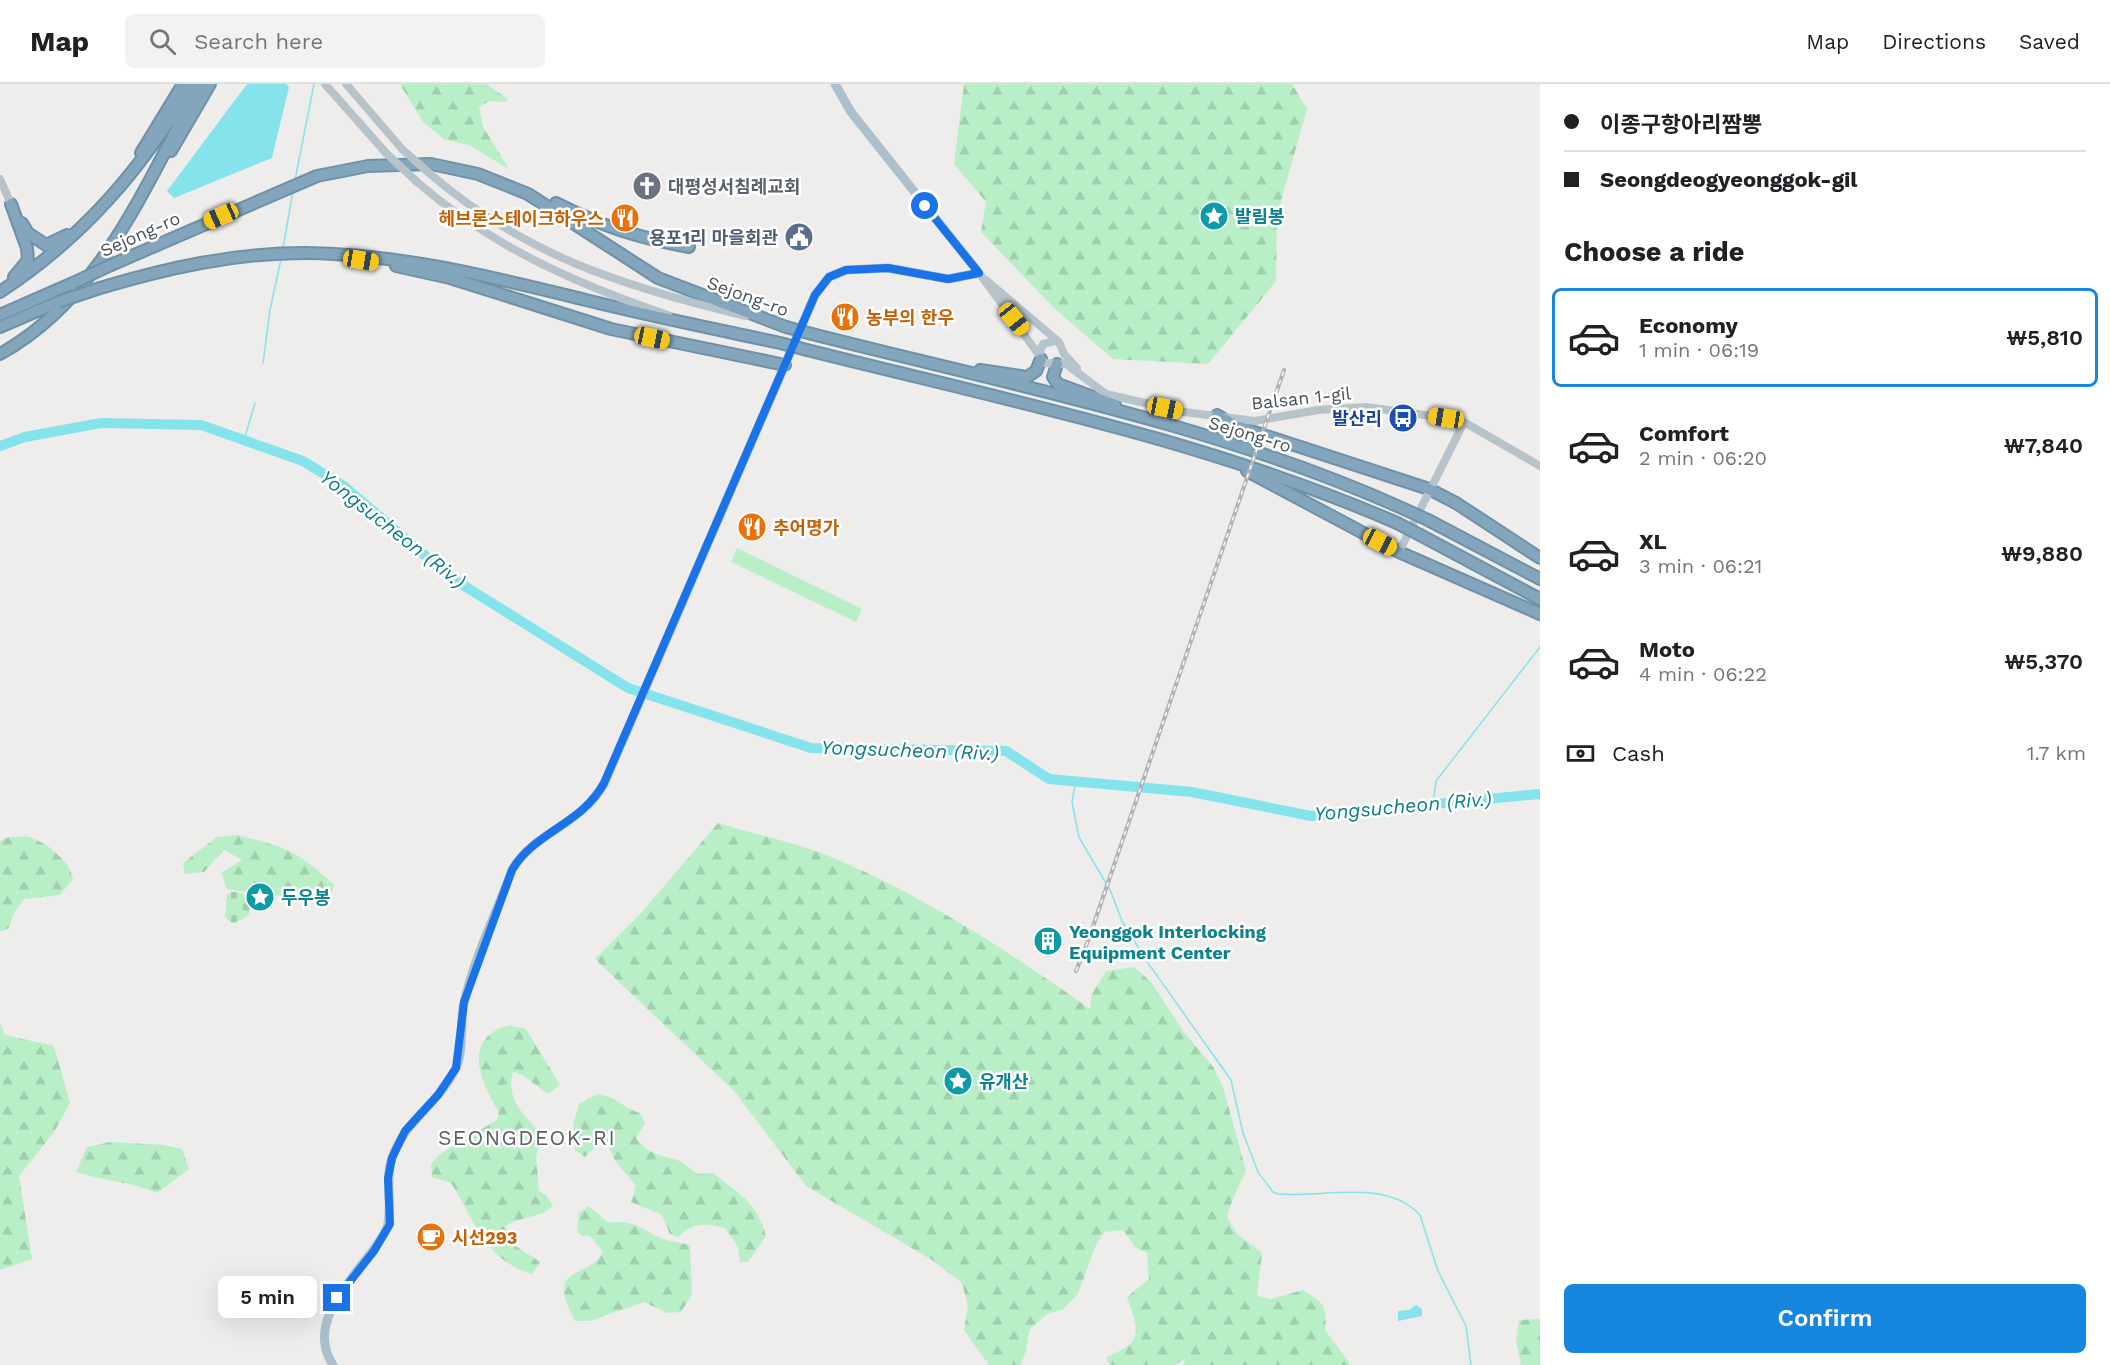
<!DOCTYPE html>
<meta charset="utf-8">
<style>
body{margin:0;font-family:"Work Sans","Noto Sans KR",sans-serif;background:#f2f2f2;color:#202124;height:100vh;display:flex;flex-direction:column;font-size:22px;white-space:nowrap}
*{box-sizing:border-box;margin:0}
p{font-size:20px;color:#757577}
.icon{flex:none;width:33px;height:33px;fill:none;stroke:currentColor;stroke-width:2;stroke-linecap:round;stroke-linejoin:round}
.map{position:relative;flex:1;overflow:hidden}
.sheet{display:flex;flex-direction:column;background:#fff;width:570px}
.sheet>*{flex:none}
.hud{display:grid;align-content:center;height:132px;padding:0 24px;background:#fff}
.end{position:absolute;width:27px;height:27px;margin:-14px;border:8px solid #1a73e8;background:#fff;box-shadow:0 0 0 3px #fff}
.from{border-radius:50%}
.bubble{position:absolute;height:42px;border-radius:9px;background:#fff;box-shadow:0 6px 24px #0002;font-size:20px;font-weight:600;line-height:42px;text-align:center}
.car{position:absolute;width:18px;height:36px;margin:-18px -9px;border-radius:8px;box-shadow:0 0 4px 2px #0007;background:linear-gradient(#f5c518 24%,#345 0 40%,#f5c518 0 76%,#345 0 86%,#f5c518 0)}
.hud b{display:flex;align-items:center;gap:21px;height:57px;font-size:22px}
.hud b+b{border-top:2px solid #e0e0e0}
.hud i{width:15px;height:15px;background:#202124}
ul{padding:0;list-style:none}
li{display:flex;align-items:center;gap:18px;height:99px;margin:0 12px 9px;padding:0 12px;border:3px solid transparent;border-radius:9px}
li div{flex:1}
li b{display:block;font-size:22px}
li em{font-style:normal;font-weight:600}
li.current{border-color:#1786df}
li>.icon{width:54px;height:54px;stroke-width:1.5}
h2{padding:0 24px;font-size:27px;line-height:72px}
.pay{display:flex;align-items:center;gap:15px;height:66px;padding:0 24px;font-size:22px}
.pay p{margin-inline-start:auto}
.action{display:flex;gap:12px;margin-top:auto;padding:12px 24px}
.action a{flex:1;height:69px;border-radius:9px;background:#1786df;color:#fff;font-size:24px;font-weight:600;line-height:69px;text-align:center}
header{display:flex;align-items:center;gap:36px;box-sizing:border-box;height:84px;padding:0 30px;background:#fff;border-bottom:2px solid #e0e0e0}
header strong{font-size:28px}
nav{display:flex;gap:33px;margin-inline-start:auto;font-size:21px}
.search{width:420px;height:54px;background:#f2f2f2;display:flex;align-items:center;gap:15px;box-sizing:border-box;padding:0 21px;border-radius:9px;color:#757577;font-size:22px}
main{display:flex;flex:1;min-height:0}
.map>svg:first-child{display:block}
.green{fill:#b9efc7}
.forest{fill:url(#forest-firs)}
.cemetery{fill:url(#cemetery-stones)}
.water{fill:#85e3ec}
.lines{fill:none;stroke-linecap:round;stroke-linejoin:round}
.stream{stroke:#85e3ec;stroke-width:1.5}
.river{stroke:#85e3ec;stroke-width:10}
.highway-casing{stroke:#6e91a8;stroke-width:14}
.minor{stroke:#b7c3ca;stroke-width:8}
.major{stroke:#abc0cc;stroke-width:9}
.highway{stroke:#83a6bc;stroke-width:10}
.rail-casing{stroke:#aeb3b7;stroke-width:4}
.rail{stroke:#fff;stroke-width:1.5;stroke-dasharray:4.5;stroke-linecap:butt}
.highway-bridge-casing{stroke:#6e91a8;stroke-width:14;stroke-linecap:butt}
.minor-bridge{stroke:#b7c3ca;stroke-width:8}
.highway-bridge{stroke:#83a6bc;stroke-width:10}
.route{stroke:#1a73e8;stroke-width:8}
.labels{text-anchor:middle;dominant-baseline:central;stroke-width:5;stroke-linejoin:round;paint-order:stroke}
.worship-label{font-size:18px;font-weight:bold;fill:#5b616d;stroke:#fff;text-anchor:start}
.culture-label{font-size:18px;font-weight:bold;fill:#0d838f;stroke:#fff;text-anchor:start}
.food-label{font-size:18px;font-weight:bold;fill:#c56008;stroke:#fff;text-anchor:start}
.street-label{font-size:18px;fill:#44525a;stroke:#fff}
.service-label{font-size:18px;font-weight:bold;fill:#4e5e75;stroke:#fff;text-anchor:end}
.transit-label{font-size:18px;font-weight:bold;fill:#164399;stroke:#fff;text-anchor:end}
.water-label{font-size:20px;font-style:italic;fill:#0b7e89;stroke:#fff}
.quarter-label{font-size:21px;letter-spacing:1.5px;fill:#595e61;stroke:#fff}
</style>
<header>
<strong>Map</strong>
<div class="search"><svg class="icon" aria-label="search" viewBox="0 0 24 24"><circle cx="10" cy="10" r="6"/><path d="M15 15l6 6"/></svg>Search here</div>
<nav><a>Map</a><a>Directions</a><a>Saved</a></nav>
</header>
<main>
<div class="map">
<svg width="1540" height="1281" viewBox="0 0 1540 1281">
<defs>
<pattern id="forest-firs" width="22" height="20" patternUnits="userSpaceOnUse" patternTransform="scale(1.5)"><rect width="22" height="20" fill="#b9efc7"/><path d="M5 1l3.5 6h-7zM16 11l3.5 6h-7z" fill="#a0cfad"/></pattern>
<pattern id="cemetery-stones" width="16" height="16" patternUnits="userSpaceOnUse" patternTransform="scale(1.5)"><rect width="16" height="16" fill="#b9efc7"/><path d="M2 7V4a2 2 0 0 1 4 0v3zM10 15v-3a2 2 0 0 1 4 0v3z" fill="#a0cfad"/></pattern>
</defs>
<rect width="100%" height="100%" fill="#efecec"/>
<path class="green" d="M737,464L862,525L856,538L731,478Z"/>
<path class="forest" d="M400,0H486L508,15L505,18L489,17L479,23L483,43L509,85L469,61L445,56L423,38Z
M964,0H1292L1307,25L1277,131L1276,197L1208,280L1113,275L1054,224L981,148L986,118L954,80Z
M718,739C758,751 803,760 841,777C930,816 1011,869 1090,925L1092,910L1106,887L1134,883L1151,898L1184,948L1214,984L1223,1003L1246,1087L1233,1114L1227,1133L1237,1150L1262,1169L1257,1212L1271,1215L1303,1206C1324,1219 1327,1221 1325,1246L1351,1281H1184L1185,1275L1175,1281H1110L1106,1273C1144,1259 1139,1248 1127,1213L1149,1195L1147,1169L1136,1164L1123,1146L1104,1148L1096,1161L1078,1210L1062,1226L1047,1230L1029,1246L1026,1268L1020,1281H989L964,1246L968,1222L962,1199L932,1176L806,1102L735,1008L595,875L641,829Z
M236,751C284,762 298,767 334,801L332,808L270,812L227,805L221,789L242,776L224,766L204,788L185,790L183,779L217,753Z
M9,753C15,753 23,752 29,753C45,757 71,778 73,795L60,811L24,815L13,831L9,844L0,848V757Z
M0,939L5,951L54,962L70,1019L54,1048L19,1092L32,1175L0,1186Z
M509,941L526,945L560,1001L548,1010C537,1003 525,990 513,988C505,1015 525,1033 543,1051L536,1072L539,1107L546,1111L553,1122C539,1135 522,1132 505,1142L511,1159L540,1178L532,1190C484,1176 475,1136 451,1099L432,1093L431,1080L440,1070L497,1036L499,1028C480,997 461,955 509,941Z
M597,1010C617,1012 622,1024 640,1029L645,1039L636,1054C646,1069 662,1072 677,1076C684,1078 691,1086 697,1090L713,1089C738,1109 758,1119 766,1152L748,1178H740L738,1163L725,1144C704,1139 693,1138 678,1153L670,1150L662,1131L631,1118L636,1102C626,1088 613,1079 609,1062L599,1059L585,1073L575,1066L573,1040L579,1020Z
M111,1058L164,1061L182,1065L189,1085L157,1109C130,1097 103,1097 76,1088L87,1063Z
M589,1122L608,1139C636,1134 643,1148 666,1156C674,1158 683,1159 690,1161L692,1210L681,1228L667,1229L644,1218L590,1237H575C543,1179 589,1196 603,1168L590,1152H582L577,1147L579,1129Z
M1540,1235V1281H1521L1516,1257L1519,1236Z"/>
<path class="cemetery" d="M231,808C247,807 254,817 248,832L235,839L230,838L225,832L227,811Z"/>
<path class="water" d="M247,0H286L289,3L272,74L174,114L167,107Z
M1416,1221L1422,1225V1232L1398,1237V1227L1409,1226Z"/>
<g class="lines">
<path class="stream" d="M295,96L314,0
M283,164L293,107
M263,279L270,226L281,175
M244,356L255,319
M1076,696L1072,718L1079,753L1111,808L1122,837L1148,879L1231,996L1243,1049L1258,1088L1273,1108L1278,1110C1322,1114 1386,1094 1420,1131L1438,1187L1466,1242L1471,1281
M1433,721L1436,697L1540,563"/>
<path class="river" d="M0,362L25,353L101,339L201,341L303,377L345,403L450,493L628,604L811,664L1006,667L1049,695L1192,708L1311,732L1540,710"/>
<g class="highway-casing">
<path id="highway" d="M171,67L210,0
M141,69L183,0
M556,119C601,142 639,154 689,163
M11,120L27,164L28,176L14,193
M22,139L28,149L46,161L67,151
M111,181L317,92L368,82L431,80L478,90L528,110L658,194L786,243
M396,182L450,194L611,245L785,281
M100,204C167,184 234,169 305,169C401,170 492,193 586,216C650,232 715,245 780,259
M0,208C85,152 141,85 193,0
M0,231L73,199
M0,243L58,218
M812,250C1008,300 1219,341 1404,425
M807,266C1006,316 1209,357 1397,439
M0,270C103,213 146,98 201,0
M1057,280L1053,293L1058,300L1115,321
M980,286L1027,293L1036,287L1041,275
M1217,331L1236,342L1429,405L1456,419L1540,474
M1247,387L1399,468L1540,530
M1428,436L1540,495
M1420,451L1540,515"/>
</g>
<path class="minor" d="M325,0L386,69
M346,0L402,65
M429,89C525,172 625,203 746,232
M0,95L11,120
M417,98C491,162 576,200 668,231
M979,189L1045,279L1066,280L1106,310L1184,328L1255,337L1318,326L1366,323L1446,334L1464,338L1540,382
M986,196L1059,258L1064,270L1077,284
M1039,270L1043,260L1055,257
M1399,468L1464,338"/>
<path class="major" d="M333,1281C301,1233 367,1184 386,1146C394,1131 384,1096 392,1074C405,1036 438,1020 455,986C465,966 459,941 464,919C474,874 496,830 512,786C534,748 581,741 604,700L815,211L829,193L846,186L888,184L948,195L979,189L851,28L835,0"/>
<use href="#highway" class="highway"/>
<g class="rail-casing">
<path id="rail" d="M1076,887L1088,857L1284,286"/>
</g>
<use href="#rail" class="rail"/>
<g class="highway-bridge-casing">
<path id="highway-bridge" d="M73,199L111,181
M58,218L100,204
M786,243L812,250
M780,259L807,266
M1404,425L1428,436
M1397,439L1420,451"/>
</g>
<path class="minor-bridge" d="M402,65L429,89
M386,69L417,98"/>
<use href="#highway-bridge" class="highway-bridge"/>
</g>
<g class="lines">
<path class="route" d="M337,1214L374,1167L390,1140L388,1094L392,1074L405,1047L438,1011L456,984L464,918L512,786C534,748 581,741 604,699L815,211L829,193L846,186L888,184L948,195L979,189L925,122"/>
</g>
<defs>
<g id="church-disc" transform="scale(1.5)"><circle r="9.5" fill="#6b7280" stroke="#fff"/><path d="M-1.2-6h2.4v3.5h3.3v2.4h-3.3V6h-2.4V-.1h-3.3v-2.4h3.3Z" fill="#fff"/></g>
<g id="sight-disc" transform="scale(1.5)"><circle r="9.5" fill="#0f9aa8" stroke="#fff"/><path d="M0-6L1.8-2.2L6-1.7L2.9 1.2L3.7 5.4L0 3.3L-3.7 5.4L-2.9 1.2L-6-1.7L-1.8-2.2Z" fill="#fff"/></g>
<g id="restaurant-disc" transform="scale(1.5)"><circle r="9.5" fill="#e8710a" stroke="#fff"/><path d="M-5-6h1v4h1v-4h1v4h1v-4h1v5L-1.5 .5V6h-2V.5L-5-1ZM5-6V6H3V1.5H1.5Q1.5-4 5-6Z" fill="#fff"/></g>
<g id="civic-disc" transform="scale(1.5)"><circle r="9.5" fill="#5c6f8a" stroke="#fff"/><path d="M-.6-6.5H3V-4.5H.6V-3L4-1V1h2V6H-6V1h2V-1L-.6-3ZM-1.2 2.5V6h2.4V2.5Z" fill="#fff"/></g>
<g id="bus-disc" transform="scale(1.5)"><circle r="9.5" fill="#1a4fb4" stroke="#fff"/><path d="M-5-6H5V4H4V6H2V4H-2V6H-4V4H-5ZM-3.5-4V0h7V-4ZM-3.5 1.2v1.5H-2V1.2ZM2 1.2v1.5H3.5V1.2Z" fill="#fff"/></g>
<g id="building-disc" transform="scale(1.5)"><circle r="9.5" fill="#0f9aa8" stroke="#fff"/><path d="M-4-6H4V6H1V3H-1V6H-4ZM-2.5-4.3h1.7v1.8h-1.7ZM.8-4.3h1.7v1.8H.8ZM-2.5-1h1.7V.8h-1.7ZM.8-1h1.7V.8H.8Z" fill="#fff"/></g>
<g id="cafe-disc" transform="scale(1.5)"><circle r="9.5" fill="#e8710a" stroke="#fff"/><path d="M-5.5-4.5H6V0H3Q3 3.5 0 3.5H-2.5Q-5.5 3.5-5.5 0ZM3-3.2v2h1.7v-2ZM-6 4.5H4V6H-6Z" fill="#fff"/></g>
</defs>
<g fill-rule="evenodd">
<use href="#church-disc" x="647" y="102"/>
<use href="#sight-disc" x="1214" y="132"/>
<use href="#restaurant-disc" x="625" y="134"/>
<use href="#civic-disc" x="799" y="153"/>
<use href="#restaurant-disc" x="845" y="233"/>
<use href="#bus-disc" x="1403" y="334"/>
<use href="#restaurant-disc" x="752" y="443"/>
<use href="#sight-disc" x="260" y="813"/>
<use href="#building-disc" x="1048" y="857"/>
<use href="#sight-disc" x="958" y="997"/>
<use href="#cafe-disc" x="431" y="1153"/>
</g>
<g class="labels">
<g class="worship-label">
<text x="668" y="102">대평성서침례교회</text>
</g>
<g class="culture-label">
<text x="1235" y="132">발림봉</text>
<text x="281" y="813">두우봉</text>
<text x="1069" y="847">Yeonggok Interlocking<tspan x="1069" dy="21">Equipment Center</tspan></text>
<text x="979" y="997">유개산</text>
</g>
<g class="food-label">
<text x="604" y="134" text-anchor="end">헤브론스테이크하우스</text>
<text x="866" y="233">농부의 한우</text>
<text x="773" y="443">추어명가</text>
<text x="452" y="1153">시선293</text>
</g>
<g class="street-label">
<text transform="translate(140 150) rotate(-24)">Sejong-ro</text>
<text transform="translate(748 212) rotate(20)">Sejong-ro</text>
<text transform="translate(1301 314) rotate(-6)">Balsan 1-gil</text>
<text transform="translate(1250 350) rotate(17)">Sejong-ro</text>
</g>
<g class="service-label">
<text x="778" y="153">용포1리 마을회관</text>
</g>
<g class="transit-label">
<text x="1382" y="334">발산리</text>
</g>
<g class="water-label">
<text transform="translate(393 445) rotate(38)">Yongsucheon (Riv.)</text>
<text transform="translate(910 666) rotate(2)">Yongsucheon (Riv.)</text>
<text transform="translate(1403 722) rotate(-5)">Yongsucheon (Riv.)</text>
</g>
<g class="quarter-label">
<text x="527" y="1053">SEONGDEOK-RI</text>
</g>
</g>
</svg>
<i class="end from" style="left:925px;top:122px"></i>
<i class="end" style="left:337px;top:1214px"></i>
<div class="bubble" style="left:218px;top:1192px;width:99px">5 min</div>
<i class="car" style="left:221px;top:132px;rotate:246deg"></i>
<i class="car" style="left:361px;top:176px;rotate:99deg"></i>
<i class="car" style="left:1014px;top:235px;rotate:141deg"></i>
<i class="car" style="left:652px;top:254px;rotate:102deg"></i>
<i class="car" style="left:1165px;top:324px;rotate:101deg"></i>
<i class="car" style="left:1446px;top:334px;rotate:279deg"></i>
<i class="car" style="left:1380px;top:458px;rotate:118deg"></i>
</div>
<section class="sheet">
<div class="hud">
<b><i class="from"></i>이종구항아리짬뽕</b>
<b><i></i>Seongdeogyeonggok-gil</b>
</div>
<h2>Choose a ride</h2>
<ul>
<li class="current"><svg class="icon" aria-label="car" viewBox="0 0 24 24"><path d="M5 17H2v-5l4-1 3-4h7l3 4 3 1v5h-3M9 17h6M6 11h13"/><circle cx="7" cy="17" r="2"/><circle cx="17" cy="17" r="2"/></svg><div><b>Economy</b><p>1 min · 06:19</p></div><em>₩5,810</em></li>
<li><svg class="icon" aria-label="car" viewBox="0 0 24 24"><path d="M5 17H2v-5l4-1 3-4h7l3 4 3 1v5h-3M9 17h6M6 11h13"/><circle cx="7" cy="17" r="2"/><circle cx="17" cy="17" r="2"/></svg><div><b>Comfort</b><p>2 min · 06:20</p></div><em>₩7,840</em></li>
<li><svg class="icon" aria-label="car" viewBox="0 0 24 24"><path d="M5 17H2v-5l4-1 3-4h7l3 4 3 1v5h-3M9 17h6M6 11h13"/><circle cx="7" cy="17" r="2"/><circle cx="17" cy="17" r="2"/></svg><div><b>XL</b><p>3 min · 06:21</p></div><em>₩9,880</em></li>
<li><svg class="icon" aria-label="car" viewBox="0 0 24 24"><path d="M5 17H2v-5l4-1 3-4h7l3 4 3 1v5h-3M9 17h6M6 11h13"/><circle cx="7" cy="17" r="2"/><circle cx="17" cy="17" r="2"/></svg><div><b>Moto</b><p>4 min · 06:22</p></div><em>₩5,370</em></li>
</ul>
<div class="pay"><svg class="icon" aria-label="cash" viewBox="0 0 24 24"><path d="M3 7h18v10H3z"/><circle cx="12" cy="12" r="2"/></svg>Cash<p>1.7 km</p></div>
<div class="action"><a>Confirm</a></div>
</section>
</main>
